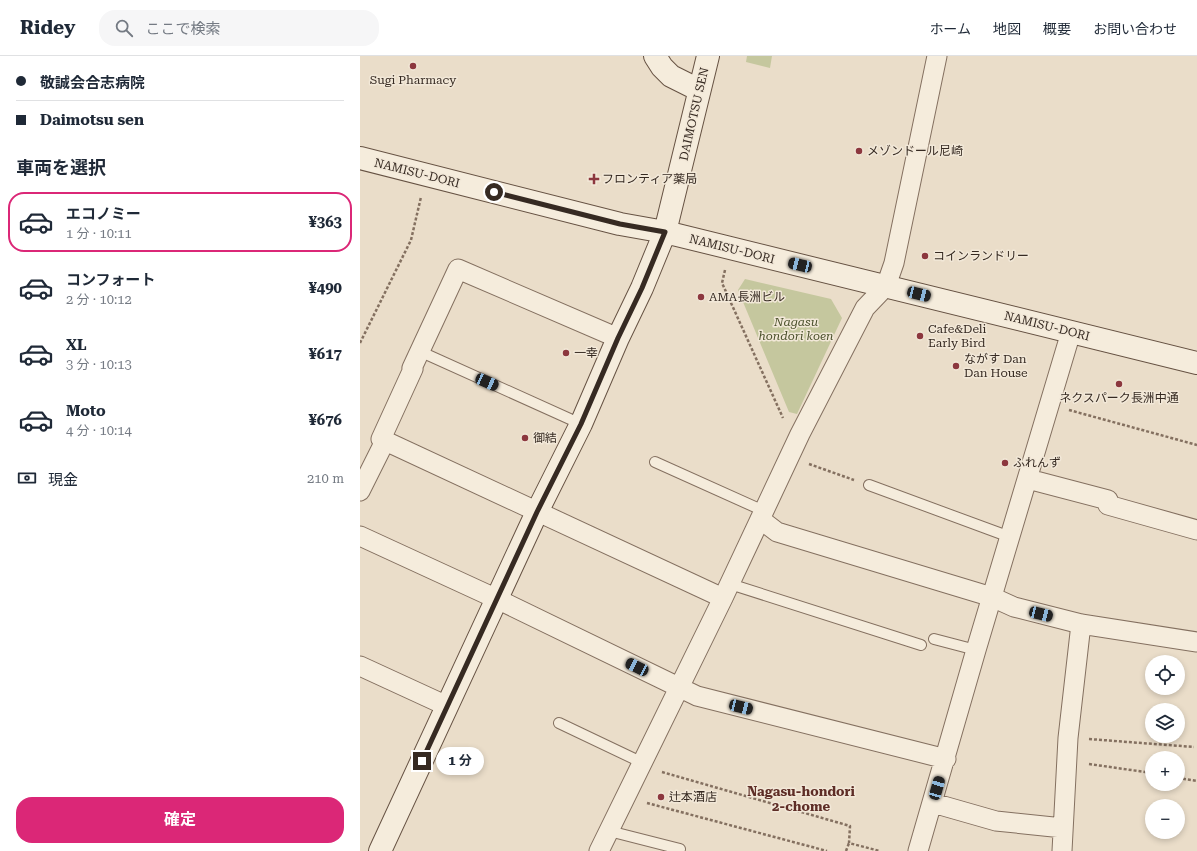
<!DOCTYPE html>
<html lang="ja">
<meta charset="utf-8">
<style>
body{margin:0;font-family:"Roboto Serif","Noto Sans JP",serif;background:#f6f6f7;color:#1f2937;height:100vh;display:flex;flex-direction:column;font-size:15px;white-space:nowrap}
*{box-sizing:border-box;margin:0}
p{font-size:13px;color:#747a83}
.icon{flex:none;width:22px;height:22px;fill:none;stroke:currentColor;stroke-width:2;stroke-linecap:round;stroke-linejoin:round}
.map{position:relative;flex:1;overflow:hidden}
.drawer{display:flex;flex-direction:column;background:#fff;width:360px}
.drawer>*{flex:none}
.hud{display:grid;align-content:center;height:88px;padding:0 16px;background:#fff}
.fabs{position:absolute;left:785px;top:599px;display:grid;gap:8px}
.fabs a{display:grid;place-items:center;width:40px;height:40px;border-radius:50%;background:#fff;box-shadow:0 2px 6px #0003;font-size:20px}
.end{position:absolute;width:18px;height:18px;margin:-9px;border:5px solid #362a22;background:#fff;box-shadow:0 0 0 2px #fff}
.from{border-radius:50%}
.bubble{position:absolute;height:28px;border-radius:14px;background:#fff;box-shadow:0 2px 6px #0003;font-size:13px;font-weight:700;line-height:28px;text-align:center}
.car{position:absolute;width:12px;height:24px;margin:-12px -6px;border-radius:5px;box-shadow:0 0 3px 1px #0007;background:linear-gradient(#222 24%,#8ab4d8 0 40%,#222 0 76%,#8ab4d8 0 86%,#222 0)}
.hud b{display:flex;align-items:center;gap:14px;height:38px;font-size:15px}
.hud b+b{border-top:1px solid #e0e1e3}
.hud i{width:10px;height:10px;background:#1f2937}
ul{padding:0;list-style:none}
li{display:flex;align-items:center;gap:12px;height:60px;margin:0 8px 6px;padding:0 8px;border:2px solid transparent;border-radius:16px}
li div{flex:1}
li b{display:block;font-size:15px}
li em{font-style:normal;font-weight:700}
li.on{border-color:#db2777}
li>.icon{width:36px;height:36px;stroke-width:1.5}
h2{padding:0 16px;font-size:18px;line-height:48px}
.pay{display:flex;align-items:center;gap:10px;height:44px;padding:0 16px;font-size:15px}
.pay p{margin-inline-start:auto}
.action{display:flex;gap:8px;margin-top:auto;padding:8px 16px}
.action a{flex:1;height:46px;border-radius:16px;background:#db2777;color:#fff;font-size:16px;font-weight:700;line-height:46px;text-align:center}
header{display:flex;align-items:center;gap:24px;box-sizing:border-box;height:56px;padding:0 20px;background:#fff;border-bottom:1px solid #e0e1e3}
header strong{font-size:19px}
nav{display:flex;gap:22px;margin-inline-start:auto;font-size:14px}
.search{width:280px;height:36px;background:#f6f6f7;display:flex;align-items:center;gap:10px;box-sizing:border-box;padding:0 14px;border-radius:16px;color:#747a83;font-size:15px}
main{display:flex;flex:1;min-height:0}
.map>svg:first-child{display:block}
.green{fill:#c5c79e}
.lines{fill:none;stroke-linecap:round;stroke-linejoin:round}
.lane-casing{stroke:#847060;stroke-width:12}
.street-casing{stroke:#847060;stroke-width:21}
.secondary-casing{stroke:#665243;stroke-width:24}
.path{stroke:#847060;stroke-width:2.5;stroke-dasharray:3 2;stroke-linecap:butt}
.lane{stroke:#f5ecdc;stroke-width:10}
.street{stroke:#f5ecdc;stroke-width:19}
.secondary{stroke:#f5ecdc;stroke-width:22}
.route{stroke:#362a22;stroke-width:5}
.poi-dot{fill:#8c373e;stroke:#f2e8d8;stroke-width:1.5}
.labels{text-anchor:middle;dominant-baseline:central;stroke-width:3;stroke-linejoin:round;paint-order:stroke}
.poi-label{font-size:12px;fill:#362a22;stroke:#f2e8d8;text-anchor:start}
.street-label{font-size:12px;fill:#362a22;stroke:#f2e8d8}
.park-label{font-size:12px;font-style:italic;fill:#4a502b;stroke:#f2e8d8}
.neighbourhood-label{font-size:13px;font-weight:bold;fill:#5e2d26;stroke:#f2e8d8}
</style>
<header>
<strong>Ridey</strong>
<div class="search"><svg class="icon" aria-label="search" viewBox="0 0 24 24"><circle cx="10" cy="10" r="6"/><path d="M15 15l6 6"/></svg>ここで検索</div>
<nav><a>ホーム</a><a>地図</a><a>概要</a><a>お問い合わせ</a></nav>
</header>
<main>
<section class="drawer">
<div class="hud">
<b><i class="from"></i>敬誠会合志病院</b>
<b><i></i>Daimotsu sen</b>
</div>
<h2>車両を選択</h2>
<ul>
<li class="on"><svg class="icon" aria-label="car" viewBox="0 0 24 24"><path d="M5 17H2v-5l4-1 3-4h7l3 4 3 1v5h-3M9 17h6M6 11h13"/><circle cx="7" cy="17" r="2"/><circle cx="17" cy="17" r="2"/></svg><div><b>エコノミー</b><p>1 分 · 10:11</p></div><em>¥363</em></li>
<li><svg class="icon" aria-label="car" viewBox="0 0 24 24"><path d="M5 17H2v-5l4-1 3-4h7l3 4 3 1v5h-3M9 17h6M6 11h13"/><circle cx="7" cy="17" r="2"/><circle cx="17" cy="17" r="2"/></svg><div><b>コンフォート</b><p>2 分 · 10:12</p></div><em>¥490</em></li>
<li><svg class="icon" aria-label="car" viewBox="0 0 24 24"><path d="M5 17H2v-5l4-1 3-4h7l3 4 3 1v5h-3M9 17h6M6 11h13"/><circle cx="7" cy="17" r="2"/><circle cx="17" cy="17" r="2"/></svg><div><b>XL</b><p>3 分 · 10:13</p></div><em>¥617</em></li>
<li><svg class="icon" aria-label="car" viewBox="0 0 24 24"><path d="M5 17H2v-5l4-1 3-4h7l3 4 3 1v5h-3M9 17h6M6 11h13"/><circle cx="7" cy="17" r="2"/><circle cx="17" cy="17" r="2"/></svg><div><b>Moto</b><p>4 分 · 10:14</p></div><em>¥676</em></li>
</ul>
<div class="pay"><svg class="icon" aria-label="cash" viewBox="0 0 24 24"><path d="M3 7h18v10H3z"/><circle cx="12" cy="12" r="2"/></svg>現金<p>210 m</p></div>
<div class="action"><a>確定</a></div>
</section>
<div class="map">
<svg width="837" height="795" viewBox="0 0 837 795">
<rect width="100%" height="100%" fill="#eaddc9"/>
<path class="green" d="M387,0H412L410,12L386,6Z
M385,223L471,243L482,262L437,358L429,356L378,234Z"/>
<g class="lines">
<g class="lane-casing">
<path id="lane" d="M59,295L221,368
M295,406L404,455
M509,429L650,481
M370,528L561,589
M574,583L616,594
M199,667L283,707
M249,775L320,793"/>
</g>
<g class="street-casing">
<path id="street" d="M258,282L98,213L52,312L53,313L21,383L363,542
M668,423L748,444V449L837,474
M0,435L25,385
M400,463L417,476L632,541L654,551L721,568L837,586
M0,480L137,543L337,640L586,703
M0,610L87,650
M573,747L636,765L703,772
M239,795L363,542L440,378L505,252L526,230L534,207L577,0
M558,795L616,594L711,276
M702,795L708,682L721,568"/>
</g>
<g class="secondary-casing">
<path id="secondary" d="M295,0L302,11L311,20L339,34
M0,102L260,168L305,176L837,307
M20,795L177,456L221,368L258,282L282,232L305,176L348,0"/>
</g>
<path class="path" d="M365,214L362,227L423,362
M0,287L51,184L61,141
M709,354L837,389
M449,408L494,424
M729,683L834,691
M729,708L792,717
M302,716L490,770L489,787L520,795
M818,722L837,725
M287,747L467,795
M486,795L489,787"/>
<use href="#lane" class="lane"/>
<use href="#street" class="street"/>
<use href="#secondary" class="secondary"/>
</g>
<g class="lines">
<path class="route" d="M62,705L177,456L221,368L258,282L282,232L305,176L260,168L134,136"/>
</g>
<g class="poi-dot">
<circle cx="53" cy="10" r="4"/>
<circle cx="499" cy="95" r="4"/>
<path d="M232 117h4v4h4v4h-4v4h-4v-4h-4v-4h4z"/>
<circle cx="565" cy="200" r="4"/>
<circle cx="341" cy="241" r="4"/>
<circle cx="560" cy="280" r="4"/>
<circle cx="206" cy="297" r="4"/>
<circle cx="596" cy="310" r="4"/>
<circle cx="759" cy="328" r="4"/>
<circle cx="165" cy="382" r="4"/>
<circle cx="645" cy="407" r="4"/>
<circle cx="301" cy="741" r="4"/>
</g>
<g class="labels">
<g class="poi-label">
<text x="53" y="24" text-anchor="middle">Sugi Pharmacy</text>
<text x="507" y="95">メゾンドール尼崎</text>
<text x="242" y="123">フロンティア薬局</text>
<text x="573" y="200">コインランドリー</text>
<text x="349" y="241">AMA長洲ビル</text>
<text x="568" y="273">Cafe&amp;Deli<tspan x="568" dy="14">Early Bird</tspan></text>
<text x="214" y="297">一幸</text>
<text x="604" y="303">ながす Dan<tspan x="604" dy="14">Dan House</tspan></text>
<text x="759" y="342" text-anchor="middle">ネクスパーク長洲中通</text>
<text x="173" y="382">御結</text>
<text x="653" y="407">ふれんず</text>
<text x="309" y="741">辻本酒店</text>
</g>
<g class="street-label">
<text transform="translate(334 58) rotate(-77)">DAIMOTSU SEN</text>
<text transform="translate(57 117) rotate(14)">NAMISU-DORI</text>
<text transform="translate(372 193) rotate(14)">NAMISU-DORI</text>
<text transform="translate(687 270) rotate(14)">NAMISU-DORI</text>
</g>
<g class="park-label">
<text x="436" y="266">Nagasu<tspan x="436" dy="14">hondori koen</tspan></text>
</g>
<g class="neighbourhood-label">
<text x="441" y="735">Nagasu-hondori<tspan x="441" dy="15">2-chome</tspan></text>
</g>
</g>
</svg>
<div class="fabs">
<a><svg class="icon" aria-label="locate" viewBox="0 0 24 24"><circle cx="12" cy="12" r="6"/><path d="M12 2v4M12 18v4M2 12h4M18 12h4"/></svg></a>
<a><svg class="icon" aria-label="layers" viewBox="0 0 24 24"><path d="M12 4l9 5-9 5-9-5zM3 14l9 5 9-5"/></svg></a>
<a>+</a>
<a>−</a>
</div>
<i class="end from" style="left:134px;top:136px"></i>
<i class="end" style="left:62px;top:705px"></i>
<div class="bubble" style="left:76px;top:691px;width:48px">1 分</div>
<i class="car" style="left:440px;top:209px;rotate:283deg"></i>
<i class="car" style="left:559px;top:238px;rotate:104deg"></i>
<i class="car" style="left:127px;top:326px;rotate:114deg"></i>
<i class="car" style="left:681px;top:558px;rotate:104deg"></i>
<i class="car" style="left:277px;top:611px;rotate:296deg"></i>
<i class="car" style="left:381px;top:651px;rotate:104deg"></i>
<i class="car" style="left:577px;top:732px;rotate:16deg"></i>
</div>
</main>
